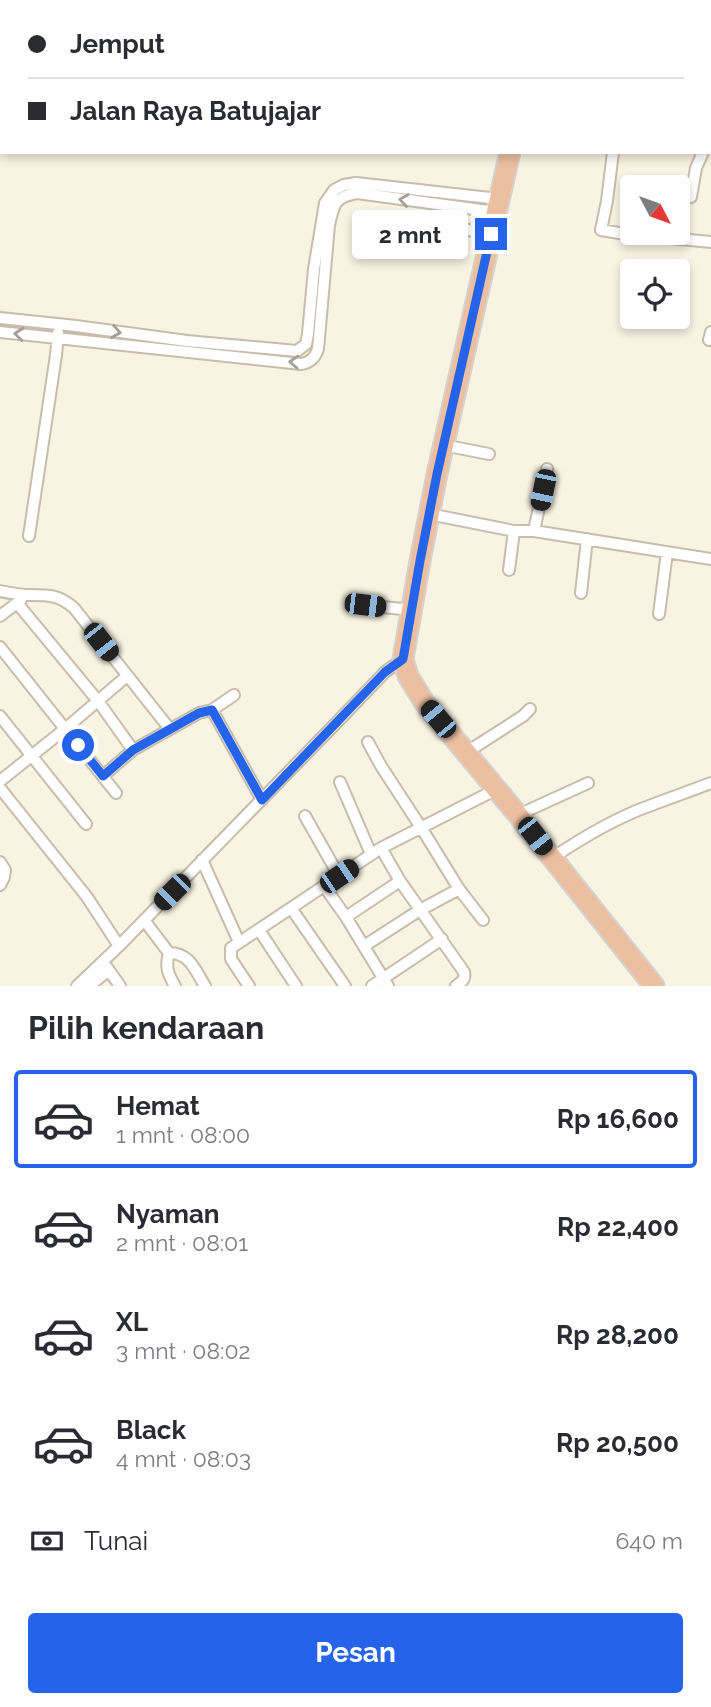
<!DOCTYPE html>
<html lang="id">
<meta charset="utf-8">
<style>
body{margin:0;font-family:Raleway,sans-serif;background:#f2f2f3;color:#2b2b33;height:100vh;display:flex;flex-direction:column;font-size:26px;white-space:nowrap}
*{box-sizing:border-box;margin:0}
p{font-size:23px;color:#7c7c81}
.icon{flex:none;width:38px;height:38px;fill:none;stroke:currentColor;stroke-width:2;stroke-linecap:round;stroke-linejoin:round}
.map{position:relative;height:986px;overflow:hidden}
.panel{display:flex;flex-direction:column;background:#fff;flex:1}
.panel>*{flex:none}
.banner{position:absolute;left:0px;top:0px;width:712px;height:154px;box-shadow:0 4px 10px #0003;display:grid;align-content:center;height:154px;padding:0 28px;background:#fff}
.needle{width:46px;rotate:131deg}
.controls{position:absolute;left:620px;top:175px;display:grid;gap:14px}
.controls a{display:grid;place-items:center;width:70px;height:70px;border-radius:7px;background:#fff;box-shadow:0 4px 10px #0003;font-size:35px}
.end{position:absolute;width:32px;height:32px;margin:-16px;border:9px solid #2563eb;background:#fff;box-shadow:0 0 0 4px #fff}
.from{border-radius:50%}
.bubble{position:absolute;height:49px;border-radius:7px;background:#fff;box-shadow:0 4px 10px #0003;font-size:23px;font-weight:700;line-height:49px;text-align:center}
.car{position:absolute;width:21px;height:42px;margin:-21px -10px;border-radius:9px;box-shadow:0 0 5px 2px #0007;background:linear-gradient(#222 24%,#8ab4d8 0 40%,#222 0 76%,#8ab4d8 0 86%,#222 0)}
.banner b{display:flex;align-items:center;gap:24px;height:66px;font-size:26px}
.banner b+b{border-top:2px solid #e1e1e2}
.banner i{width:18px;height:18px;background:#2b2b33}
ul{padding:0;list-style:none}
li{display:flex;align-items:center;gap:21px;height:98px;margin:0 14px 10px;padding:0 14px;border:4px solid transparent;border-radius:7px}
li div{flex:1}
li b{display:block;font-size:26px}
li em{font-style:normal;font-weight:700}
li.active{border-color:#2563eb}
li>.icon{width:63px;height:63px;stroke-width:1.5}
h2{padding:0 28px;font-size:32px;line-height:84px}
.pay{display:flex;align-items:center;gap:18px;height:77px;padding:0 28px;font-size:26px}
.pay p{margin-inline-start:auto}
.action{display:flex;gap:14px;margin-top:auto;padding:14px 28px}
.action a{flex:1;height:80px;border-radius:7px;background:#2563eb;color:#fff;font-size:28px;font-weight:700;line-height:80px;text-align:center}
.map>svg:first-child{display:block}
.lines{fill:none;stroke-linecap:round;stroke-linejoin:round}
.street-casing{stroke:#c8bcab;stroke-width:14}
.highway-casing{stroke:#d6d2cd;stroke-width:23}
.street{stroke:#fff;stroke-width:10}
.highway{stroke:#ecbfa1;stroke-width:19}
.oneway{stroke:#a79e94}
.route{stroke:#2563eb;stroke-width:9}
</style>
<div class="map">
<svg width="711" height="986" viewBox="0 0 711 986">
<rect width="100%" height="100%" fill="#f9f3e3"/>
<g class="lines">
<g class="street-casing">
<path id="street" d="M192,2V0
M335,2V0
M649,2V0
M693,2V0
M710,123H711
M710,135H711
M613,152L607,201L601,230L619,233L711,242
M691,197L696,168L703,152
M417,221L491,234
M0,318L76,326L187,341L297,351L306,344L308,334L314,269L325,203L334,190L344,185L356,183L499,199
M0,332L301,364C310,363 315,358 318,349L329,225C334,204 334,197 357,193L496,212
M709,340L711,332
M443,445L489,454
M429,514L514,531H534L711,559
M534,531L547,469
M29,536L56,355L58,333
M509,570L514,531
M0,591C10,593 20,595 30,595C50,595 59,595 74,608L169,728
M581,593L587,539
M17,603L98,701L133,750
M365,605L411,610
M659,614L667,552
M0,616L21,600
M0,647L116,793
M212,710L262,800
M0,716L86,824
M368,742L381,766L422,829L459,889L483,920
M467,752L523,716L530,709
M103,776L133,750L199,713L212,710L234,695
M0,781L65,729L127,676
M340,782L371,854
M0,788L87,897L119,946
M518,815L588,783
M305,816L339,876
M381,848L400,881L464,972C466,980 461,982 456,986
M552,858C582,838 615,818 649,806C670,798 690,791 711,783
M202,860L239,942
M0,862L5,870L4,877L0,885
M324,886L346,917L388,986
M291,908L345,986
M346,917L400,881
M144,920L169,953C190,953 195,970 205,986
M259,930L296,986
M364,946L420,910L459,889
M169,953C165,967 168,974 175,986
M103,962L120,986
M77,986L119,946L342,717L385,672L403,659
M89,986L109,970
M249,986L231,959V948L381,848L497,789
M372,986L442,939"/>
</g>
<g class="highway-casing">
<path id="highway" d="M543,2L544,0
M510,152L437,474L420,561L403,659L408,676L424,702L518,815L654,986"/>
</g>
<use href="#street" class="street"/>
<use href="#highway" class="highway"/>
</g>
<defs><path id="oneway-chevron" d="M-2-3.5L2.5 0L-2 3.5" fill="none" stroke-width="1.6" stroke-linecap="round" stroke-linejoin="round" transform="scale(1.75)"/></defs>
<g class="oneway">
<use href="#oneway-chevron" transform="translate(404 200) rotate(-172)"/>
<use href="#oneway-chevron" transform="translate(116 332) rotate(9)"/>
<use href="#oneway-chevron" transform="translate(19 334) rotate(-174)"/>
<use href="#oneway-chevron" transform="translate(294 362) rotate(-177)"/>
</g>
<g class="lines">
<path class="route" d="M78,745L103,776L133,750L199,713L212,710L262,800L385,672L403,659L420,561L437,474L491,234"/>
</g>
</svg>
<div class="controls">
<a><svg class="needle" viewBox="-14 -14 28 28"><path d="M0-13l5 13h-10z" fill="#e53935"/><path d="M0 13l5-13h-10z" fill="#7c7c81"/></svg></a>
<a><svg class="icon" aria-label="locate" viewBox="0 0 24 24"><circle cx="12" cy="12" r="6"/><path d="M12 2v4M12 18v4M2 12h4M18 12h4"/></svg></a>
</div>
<i class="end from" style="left:78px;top:745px"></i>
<i class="end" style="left:491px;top:234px"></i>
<div class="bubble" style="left:352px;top:210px;width:116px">2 mnt</div>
<i class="car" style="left:543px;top:490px;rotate:192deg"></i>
<i class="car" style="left:365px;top:605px;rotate:97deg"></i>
<i class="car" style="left:101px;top:642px;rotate:142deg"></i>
<i class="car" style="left:438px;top:719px;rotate:320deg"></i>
<i class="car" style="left:535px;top:836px;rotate:142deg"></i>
<i class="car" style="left:339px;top:876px;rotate:56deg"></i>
<i class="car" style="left:172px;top:892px;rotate:225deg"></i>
<div class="banner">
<b><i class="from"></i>Jemput</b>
<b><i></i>Jalan Raya Batujajar</b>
</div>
</div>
<section class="panel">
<h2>Pilih kendaraan</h2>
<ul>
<li class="active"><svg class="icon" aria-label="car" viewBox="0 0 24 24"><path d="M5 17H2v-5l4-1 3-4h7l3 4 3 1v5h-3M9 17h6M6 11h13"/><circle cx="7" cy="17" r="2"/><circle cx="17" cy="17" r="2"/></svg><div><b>Hemat</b><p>1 mnt · 08:00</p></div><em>Rp 16,600</em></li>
<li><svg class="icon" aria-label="car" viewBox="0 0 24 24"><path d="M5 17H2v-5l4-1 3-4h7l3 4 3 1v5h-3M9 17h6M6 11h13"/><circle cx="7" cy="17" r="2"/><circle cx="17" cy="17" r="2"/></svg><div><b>Nyaman</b><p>2 mnt · 08:01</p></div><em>Rp 22,400</em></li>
<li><svg class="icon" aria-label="car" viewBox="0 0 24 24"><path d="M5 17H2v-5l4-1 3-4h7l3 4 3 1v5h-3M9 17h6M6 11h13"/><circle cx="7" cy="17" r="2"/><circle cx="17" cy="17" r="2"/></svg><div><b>XL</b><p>3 mnt · 08:02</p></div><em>Rp 28,200</em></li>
<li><svg class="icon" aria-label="car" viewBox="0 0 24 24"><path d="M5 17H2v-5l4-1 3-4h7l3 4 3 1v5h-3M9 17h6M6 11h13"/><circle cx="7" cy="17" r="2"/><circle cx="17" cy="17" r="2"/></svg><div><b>Black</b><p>4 mnt · 08:03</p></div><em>Rp 20,500</em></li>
</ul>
<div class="pay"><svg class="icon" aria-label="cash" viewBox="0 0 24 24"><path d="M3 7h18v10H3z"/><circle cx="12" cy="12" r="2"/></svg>Tunai<p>640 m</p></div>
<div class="action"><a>Pesan</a></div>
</section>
